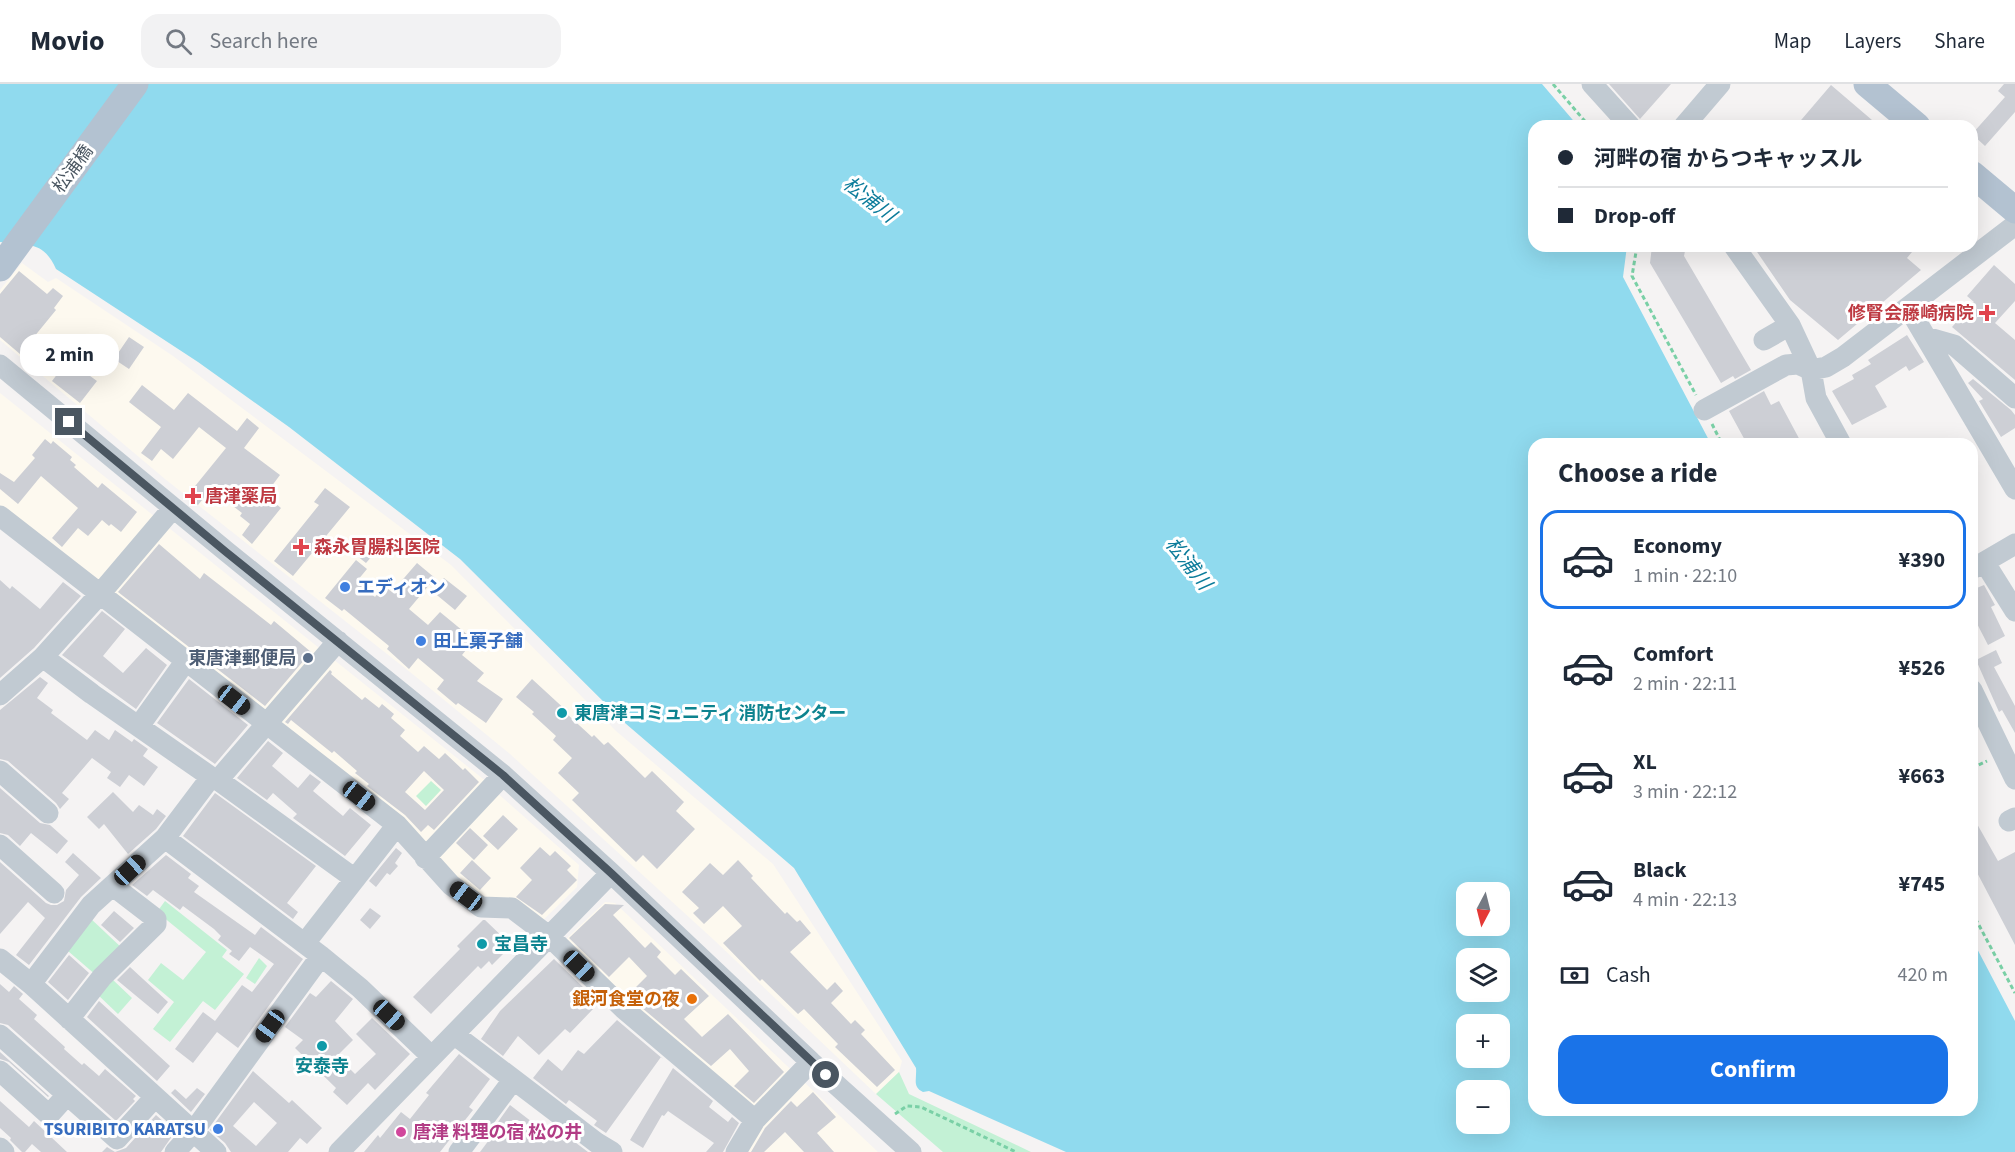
<!DOCTYPE html>
<meta charset="utf-8">
<style>
body{margin:0;font-family:"Source Sans 3","Noto Sans JP",sans-serif;background:#f2f2f3;color:#1f2937;height:100vh;display:flex;flex-direction:column;font-size:22px;white-space:nowrap}
*{box-sizing:border-box;margin:0}
p{font-size:20px;color:#747a83}
.icon{flex:none;width:33px;height:33px;fill:none;stroke:currentColor;stroke-width:2;stroke-linecap:round;stroke-linejoin:round}
.map{position:relative;flex:1;overflow:hidden}
.drawer{position:absolute;left:1528px;top:354px;width:450px;height:678px;display:flex;flex-direction:column;background:#fff;border-radius:18px;box-shadow:0 6px 24px #0002}
.drawer>*{flex:none}
.banner{position:absolute;left:1528px;top:36px;width:450px;height:132px;border-radius:18px;box-shadow:0 6px 24px #0002;display:grid;align-content:center;height:132px;padding:0 30px;background:#fff}
.needle{width:39px;rotate:187deg}
.controls{position:absolute;left:1456px;top:798px;display:grid;gap:12px}
.controls a{display:grid;place-items:center;width:54px;height:54px;border-radius:12px;background:#fff;box-shadow:0 6px 24px #0002;font-size:30px}
.end{position:absolute;width:27px;height:27px;margin:-14px;border:8px solid #4a5661;background:#fff;box-shadow:0 0 0 3px #fff}
.from{border-radius:50%}
.bubble{position:absolute;height:42px;border-radius:18px;background:#fff;box-shadow:0 6px 24px #0002;font-size:20px;font-weight:700;line-height:42px;text-align:center}
.car{position:absolute;width:18px;height:36px;margin:-18px -9px;border-radius:8px;box-shadow:0 0 4px 2px #0007;background:linear-gradient(#222 24%,#8ab4d8 0 40%,#222 0 76%,#8ab4d8 0 86%,#222 0)}
.banner b{display:flex;align-items:center;gap:21px;height:57px;font-size:22px}
.banner b+b{border-top:2px solid #e0e1e3}
.banner i{width:15px;height:15px;background:#1f2937}
ul{padding:0;list-style:none}
li{display:flex;align-items:center;gap:18px;height:99px;margin:0 12px 9px;padding:0 18px;border:3px solid transparent;border-radius:18px}
li div{flex:1}
li b{display:block;font-size:22px}
li em{font-style:normal;font-weight:700}
li.current{border-color:#1a73e8}
li>.icon{width:54px;height:54px;stroke-width:1.5}
h2{padding:0 30px;font-size:27px;line-height:72px}
.pay{display:flex;align-items:center;gap:15px;height:66px;padding:0 30px;font-size:22px}
.pay p{margin-inline-start:auto}
.action{display:flex;gap:12px;margin-top:auto;padding:12px 30px}
.action a{flex:1;height:69px;border-radius:18px;background:#1a73e8;color:#fff;font-size:24px;font-weight:700;line-height:69px;text-align:center}
header{display:flex;align-items:center;gap:36px;box-sizing:border-box;height:84px;padding:0 30px;background:#fff;border-bottom:2px solid #e0e1e3}
header strong{font-size:28px}
nav{display:flex;gap:33px;margin-inline-start:auto;font-size:21px}
.search{width:420px;height:54px;background:#f2f2f3;display:flex;align-items:center;gap:15px;box-sizing:border-box;padding:0 21px;border-radius:18px;color:#747a83;font-size:22px}
.map>svg:first-child{display:block}
.commercial{fill:#fdf9ef}
.green{fill:#c3f1d5}
.water{fill:#90daee;fill-rule:evenodd}
.building{fill:#cdcfd5;fill-rule:evenodd}
.lines{fill:none;stroke-linecap:round;stroke-linejoin:round}
.path{stroke:#7ad0a6;stroke-width:3;stroke-dasharray:4.5 3;stroke-linecap:butt}
.minor{stroke:#c1cad2;stroke-width:21}
.major{stroke:#b3c2d1;stroke-width:27}
.route{stroke:#4a5661;stroke-width:8}
.health-dot{fill:#e0444e;stroke:#fff;stroke-width:2}
.shop-dot{fill:#3f7fe0;stroke:#fff;stroke-width:2}
.service-dot{fill:#5c6f8a;stroke:#fff;stroke-width:2}
.culture-dot{fill:#0f9aa8;stroke:#fff;stroke-width:2}
.food-dot{fill:#e8710a;stroke:#fff;stroke-width:2}
.hotel-dot{fill:#d1479c;stroke:#fff;stroke-width:2}
.labels{text-anchor:middle;dominant-baseline:central;stroke-width:6;stroke-linejoin:round;paint-order:stroke}
.street-label{font-size:18px;fill:#4a5661;stroke:#fff}
.health-label{font-size:18px;font-weight:bold;fill:#be3a42;stroke:#fff;text-anchor:start}
.shop-label{font-size:18px;font-weight:bold;fill:#366cbe;stroke:#fff;text-anchor:start}
.service-label{font-size:18px;font-weight:bold;fill:#4e5e75;stroke:#fff;text-anchor:end}
.culture-label{font-size:18px;font-weight:bold;fill:#0d838f;stroke:#fff;text-anchor:start}
.food-label{font-size:18px;font-weight:bold;fill:#c56008;stroke:#fff;text-anchor:end}
.hotel-label{font-size:18px;font-weight:bold;fill:#b23c85;stroke:#fff;text-anchor:start}
.water-label{font-size:20px;font-style:italic;fill:#0c7c9b;stroke:#fff}
</style>
<header>
<strong>Movio</strong>
<div class="search"><svg class="icon" aria-label="search" viewBox="0 0 24 24"><circle cx="10" cy="10" r="6"/><path d="M15 15l6 6"/></svg>Search here</div>
<nav><a>Map</a><a>Layers</a><a>Share</a></nav>
</header>
<div class="map">
<svg width="2015" height="1068" viewBox="0 0 2015 1068">
<rect width="100%" height="100%" fill="#f5f3f3"/>
<path class="commercial" d="M22,179L48,198L56,194L173,272L451,481L616,647L773,780L902,977L899,988L876,1010L714,856L510,670L415,592L165,395L0,256V206Z
M0,309L487,698L423,764L0,427Z
M496,708L579,781L577,803L539,840L476,816L434,774Z
M605,818L615,819L878,1068H740L759,1036L563,858Z"/>
<path class="green" d="M431,697L441,706L426,722L416,712Z
M165,817L227,866L222,873L244,890L215,926L203,917L170,958L153,945L174,918L148,896L161,879L183,896L206,868L157,828Z
M89,833L123,865L97,892L68,867Z
M259,874L267,882L255,900L246,894Z
M112,895L132,914L118,930L97,910Z
M899,988L909,1010L1031,1068H943L876,1010Z"/>
<path class="water" d="M0,0H1542L1578,42H1534V162H1627L1623,193L1711,360H1534V1026H1972L1973,857L2015,937V1068H1066L929,1007L923,1008C912,1003 917,995 916,984L794,784L625,639L460,475L289,343L198,278L56,185C43,156 28,162 0,158ZM1467,808H1500V842H1467ZM1467,874H1500V908H1467ZM1467,940H1500V974H1467ZM1467,1006H1500V1040H1467Z"/>
<path class="building" d="M1609,0H1671L1640,35Z
M2004,0H2015V28L1985,62L1972,50L2005,13L1998,7Z
M1831,1L1879,42H1796Z
M1652,162H1686L1684,172L1751,286L1735,295L1733,292L1721,299L1650,179Z
M1753,162H1917L1907,174L1921,186L1838,256L1790,216Z
M1994,181L2015,200V217L1995,239L2015,256V296L1952,243L1974,218L1967,212Z
M19,187L47,210L53,204L63,212L54,224L56,226L20,270L0,253V210Z
M1907,251L1924,278L1909,287L1906,282L1875,302L1887,323L1852,341L1832,307L1854,295L1852,291L1871,280L1868,276Z
M129,253L144,263L129,285L114,275Z
M68,276L97,297L80,319L52,297Z
M1973,295L2011,326L2015,331V344L2001,353L1979,317L1983,315L1968,299Z
M142,301L174,326L188,309L237,347L247,334L259,344L244,364L280,391L265,411L281,424L252,460L242,451L250,440L240,432L242,429L211,405L198,421L187,412L226,364L199,343L173,375L161,365L152,377L141,369L161,343L129,318Z
M1764,307L1771,321L1779,317L1802,360H1747L1729,327Z
M45,355L51,360L53,357L72,373L70,376L76,381L74,383L98,404L102,399L137,428L121,448L111,440L109,442L102,436L88,452L78,444L62,463L52,454L78,424L41,392L18,420L0,405V389L14,398L35,374L32,371Z
M325,404L350,423L293,492L274,477L319,421L314,418Z
M366,451L380,463L366,479L352,468Z
M159,460L200,495L204,489L271,541L274,537L311,568L265,622L118,508Z
M356,476L367,485L357,497L375,513L384,502L392,508L417,479L435,494L409,525L428,541L440,528L474,556L462,571L484,589L477,597L503,615L486,639L458,619L456,621L437,605L444,596L418,574L409,585L387,565L389,562L344,525L342,527L325,514Z
M444,494L467,512L455,526L432,507Z
M0,496L10,505L12,502L40,525L63,498L81,512L34,564L0,594Z
M1984,501L1995,521L1991,523L2005,552L1988,561L1972,530V506Z
M102,527L125,545L103,572L123,589L146,564L167,581L136,625L62,571Z
M1996,566L2002,579L1994,583L2015,622V649L2002,626L1999,628L1976,576Z
M330,586L332,588L331,590L362,616L365,613L379,624L382,620L394,630L391,634L405,646L400,652L418,668L424,662L439,675L445,669L463,686L465,684L479,698L434,746L428,741L421,748L405,731L367,702L369,700L355,689L357,687L334,667L332,669L291,636L288,640L285,638ZM424,687L444,706L425,726L405,708Z
M40,593L48,599L37,614L53,626L51,629L87,656L95,646L109,656L115,646L132,658L134,655L148,665L143,672L158,683L144,702L129,691L120,703L107,694L111,688L92,674L62,709L69,715L60,725L56,719L8,677L0,675V626Z
M189,595L248,641L215,680L157,639Z
M532,595L569,629L567,630L592,653L594,651L604,661L608,658L645,694L652,687L684,718L676,727L695,745L657,785L643,771L636,778L572,716L579,709L558,689L572,674L553,656L556,652L532,630L534,628L516,613Z
M268,657L283,669L272,682L298,704L310,690L321,698L313,707L343,732L350,724L371,741L345,772L293,734L297,730L273,709L267,716L237,694Z
M0,704L40,739L50,741L68,757L57,770L31,749L20,762L8,751L0,749Z
M113,708L133,728L139,721L153,731L157,725L166,732L156,745L128,770L104,740L99,745L87,733Z
M215,709L316,782L287,819L298,828L293,835L183,752Z
M503,731L518,745L498,766L483,752Z
M1972,731L1998,777L2015,768V861L1972,779Z
M470,744L488,761L474,776L456,759Z
M540,763L550,772L555,767L571,782L567,786L577,796L542,831L516,813L532,796L520,784Z
M396,764L402,769L395,779L398,782L390,791L387,789L376,803L369,797Z
M73,769L101,794L81,813L29,881L16,871L45,834L28,818L0,850V778L46,819L51,821H57L64,817L66,806L79,791L65,778Z
M166,771L191,790L188,794L199,802L194,808L255,851L261,843L303,875L238,964L217,948L193,979L175,965L203,928L215,937L242,901L252,908L274,880L250,863L239,877L229,870L232,867L218,856L221,852L214,845L183,822L180,826L153,806L147,812L132,801Z
M472,776L491,794L480,806L460,789Z
M738,776L753,792L751,794L785,830L787,828L797,838L800,836L811,849L790,868L827,906L835,898L843,907L831,919L851,940L855,936L865,946L861,950L895,986L877,1003L835,963L838,960L804,925L798,930L762,895L760,897L723,859L742,842L723,822L704,840L693,829L699,824L682,808L710,779L723,791Z
M605,820L624,821L613,831L645,864L651,858L661,868L657,873L675,891L681,885L709,912L684,935L702,953L728,930L784,988L754,1019L734,1002L749,987L730,965L711,982L635,918L641,912L634,905L647,892L629,873L609,893L569,854Z
M370,824L381,832L370,845L360,836Z
M114,827L134,844L120,858L101,841Z
M483,836H485L508,858L500,866L504,869L492,881L489,877L481,885L478,882L431,930L413,913L460,865L457,862Z
M69,871L89,889L68,916L48,898Z
M554,875L583,903L578,909L594,924L570,949L565,945L539,971L518,952L503,972L481,955L500,927Z
M130,883L168,918L158,930L117,896Z
M331,897L353,915L335,937L353,956L337,972L355,990L376,970L356,950L372,934L410,970L375,1006L368,999L347,1021L333,1008L336,1004L295,964L303,956L285,943L310,909L316,913Z
M0,900L9,908L14,902L23,910L19,915L37,931L34,935L65,963L64,965L82,981L84,979L99,992L105,985L136,1012L133,1015L135,1017L116,1037L8,941L0,939Z
M99,917L170,982L157,997L87,933Z
M617,936L663,975L661,973L606,1049L594,1041L597,1037L569,1016L566,1020L533,994L548,975L562,987L578,966L584,970Z
M0,968L49,1012L48,1013L9,978L0,975Z
M459,970L490,995L469,1023L473,1026L440,1068H364L378,1051L380,1054L401,1028L410,1035L429,1011L426,1009Z
M673,984L713,1017L709,1023L728,1038L732,1033L739,1039L723,1068H706L714,1059L668,1027L664,1032L662,1031L643,1064L630,1056Z
M253,987L289,1019L292,1016L322,1044L307,1060L300,1054L288,1068H231L225,1059L210,1046ZM254,1018L277,1039L256,1062L233,1042Z
M197,1004L205,1010L191,1028L171,1009L175,1005L186,1015Z
M813,1008L836,1033L817,1049L834,1068H804L785,1048L764,1068H751L765,1044L791,1017L797,1023Z
M0,1017L29,1043L34,1037L67,1068H41L32,1060L25,1068H22L10,1056L11,1054L0,1044Z
M510,1021L545,1048L551,1040L588,1068H480L501,1040L498,1038Z
M156,1031L175,1048L161,1068H102L107,1063L115,1068L126,1064Z"/>
<g class="lines">
<path class="path" d="M1553,0L1589,42
M1637,162L1632,192L1696,311
M1712,340L1722,360
M1972,684L1987,677
M1972,828L2015,909
M895,1030L907,1022L921,1023L1016,1068"/>
<path class="minor" d="M1592,0L1630,42
M1684,42L1720,0
M1734,162L1790,241L1811,286L1816,314L1841,360
M1908,223L2015,405
M1926,253L1954,261L2015,314
M1764,256L1790,241
M0,281L227,468L503,691L611,789L811,978L911,1068
M1704,326L1786,281L1798,280L1811,286L1826,283L1843,273L2015,141
M0,432L397,741L451,801L481,823L512,824L550,853L624,925L755,1036
M1985,479L2015,527
M1974,484L2015,460
M43,573L92,610L211,693L218,696L355,795
M1972,606L2015,695
M0,611L43,573L99,511L173,424
M139,642L185,578
M0,687L48,729
M218,696L338,557
M2009,737L2015,734
M165,754L321,872L360,904L431,972
M0,761L54,809
M425,774L503,691
M305,859L397,741
M0,875L31,900L216,1068
M31,900L91,821L165,754L211,693
M69,935L102,893L156,840V835L113,802
M0,951L117,1055L155,1013
M455,951L597,1059L612,1068
M0,987L49,1031L67,1011
M0,1064L4,1068
M175,1068L193,1048L321,872
M339,1068L611,789
M459,1068L513,996
M736,1068L755,1036L811,978"/>
<path class="major" d="M1867,0L1917,42
M1972,90L2015,126
M0,184L135,0"/>
</g>
<g class="lines">
<path class="route" d="M69,338L226,468L503,691L611,789L826,991"/>
</g>
<g class="health-dot">
<path d="M1984 220h6v6h6v6h-6v6h-6v-6h-6v-6h6z"/>
<path d="M190 403h6v6h6v6h-6v6h-6v-6h-6v-6h6z"/>
<path d="M298 454h6v6h6v6h-6v6h-6v-6h-6v-6h6z"/>
</g>
<g class="shop-dot">
<circle cx="345" cy="503" r="6"/>
<circle cx="421" cy="557" r="6"/>
<circle cx="218" cy="1045" r="6"/>
</g>
<circle class="service-dot" cx="308" cy="574" r="6"/>
<g class="culture-dot">
<circle cx="562" cy="629" r="6"/>
<circle cx="482" cy="860" r="6"/>
<circle cx="322" cy="962" r="6"/>
</g>
<circle class="food-dot" cx="692" cy="915" r="6"/>
<circle class="hotel-dot" cx="401" cy="1048" r="6"/>
<g class="labels">
<g class="street-label">
<text transform="translate(73 85) rotate(-54)">松浦橋</text>
</g>
<g class="health-label">
<text x="1974" y="229" text-anchor="end">修腎会藤崎病院</text>
<text x="205" y="412">唐津薬局</text>
<text x="314" y="463">森永胃腸科医院</text>
</g>
<g class="shop-label">
<text x="357" y="503">エディオン</text>
<text x="433" y="557">田上菓子舗</text>
<text x="206" y="1045" text-anchor="end">TSURIBITO KARATSU</text>
</g>
<g class="service-label">
<text x="296" y="574">東唐津郵便局</text>
</g>
<g class="culture-label">
<text x="574" y="629">東唐津コミュニティ 消防センター</text>
<text x="494" y="860">宝昌寺</text>
<text x="322" y="982" text-anchor="middle">安泰寺</text>
</g>
<g class="food-label">
<text x="680" y="915">銀河食堂の夜</text>
</g>
<g class="hotel-label">
<text x="413" y="1048">唐津 料理の宿 松の井</text>
</g>
<g class="water-label">
<text transform="translate(869 116) rotate(38)">松浦川</text>
<text transform="translate(1188 480) rotate(52)">松浦川</text>
</g>
</g>
</svg>
<div class="controls">
<a><svg class="needle" viewBox="-14 -14 28 28"><path d="M0-13l5 13h-10z" fill="#e53935"/><path d="M0 13l5-13h-10z" fill="#747a83"/></svg></a>
<a><svg class="icon" aria-label="layers" viewBox="0 0 24 24"><path d="M12 4l9 5-9 5-9-5zM3 14l9 5 9-5"/></svg></a>
<a>+</a>
<a>−</a>
</div>
<i class="end from" style="left:826px;top:991px"></i>
<i class="end" style="left:69px;top:338px"></i>
<div class="bubble" style="left:20px;top:250px;width:99px">2 min</div>
<i class="car" style="left:234px;top:616px;rotate:128deg"></i>
<i class="car" style="left:359px;top:712px;rotate:128deg"></i>
<i class="car" style="left:130px;top:786px;rotate:47deg"></i>
<i class="car" style="left:466px;top:812px;rotate:307deg"></i>
<i class="car" style="left:579px;top:882px;rotate:134deg"></i>
<i class="car" style="left:389px;top:931px;rotate:133deg"></i>
<i class="car" style="left:270px;top:942px;rotate:216deg"></i>
<div class="banner">
<b><i class="from"></i>河畔の宿 からつキャッスル</b>
<b><i></i>Drop-off</b>
</div>
<section class="drawer">
<h2>Choose a ride</h2>
<ul>
<li class="current"><svg class="icon" aria-label="car" viewBox="0 0 24 24"><path d="M5 17H2v-5l4-1 3-4h7l3 4 3 1v5h-3M9 17h6M6 11h13"/><circle cx="7" cy="17" r="2"/><circle cx="17" cy="17" r="2"/></svg><div><b>Economy</b><p>1 min · 22:10</p></div><em>¥390</em></li>
<li><svg class="icon" aria-label="car" viewBox="0 0 24 24"><path d="M5 17H2v-5l4-1 3-4h7l3 4 3 1v5h-3M9 17h6M6 11h13"/><circle cx="7" cy="17" r="2"/><circle cx="17" cy="17" r="2"/></svg><div><b>Comfort</b><p>2 min · 22:11</p></div><em>¥526</em></li>
<li><svg class="icon" aria-label="car" viewBox="0 0 24 24"><path d="M5 17H2v-5l4-1 3-4h7l3 4 3 1v5h-3M9 17h6M6 11h13"/><circle cx="7" cy="17" r="2"/><circle cx="17" cy="17" r="2"/></svg><div><b>XL</b><p>3 min · 22:12</p></div><em>¥663</em></li>
<li><svg class="icon" aria-label="car" viewBox="0 0 24 24"><path d="M5 17H2v-5l4-1 3-4h7l3 4 3 1v5h-3M9 17h6M6 11h13"/><circle cx="7" cy="17" r="2"/><circle cx="17" cy="17" r="2"/></svg><div><b>Black</b><p>4 min · 22:13</p></div><em>¥745</em></li>
</ul>
<div class="pay"><svg class="icon" aria-label="cash" viewBox="0 0 24 24"><path d="M3 7h18v10H3z"/><circle cx="12" cy="12" r="2"/></svg>Cash<p>420 m</p></div>
<div class="action"><a>Confirm</a></div>
</section>
</div>
